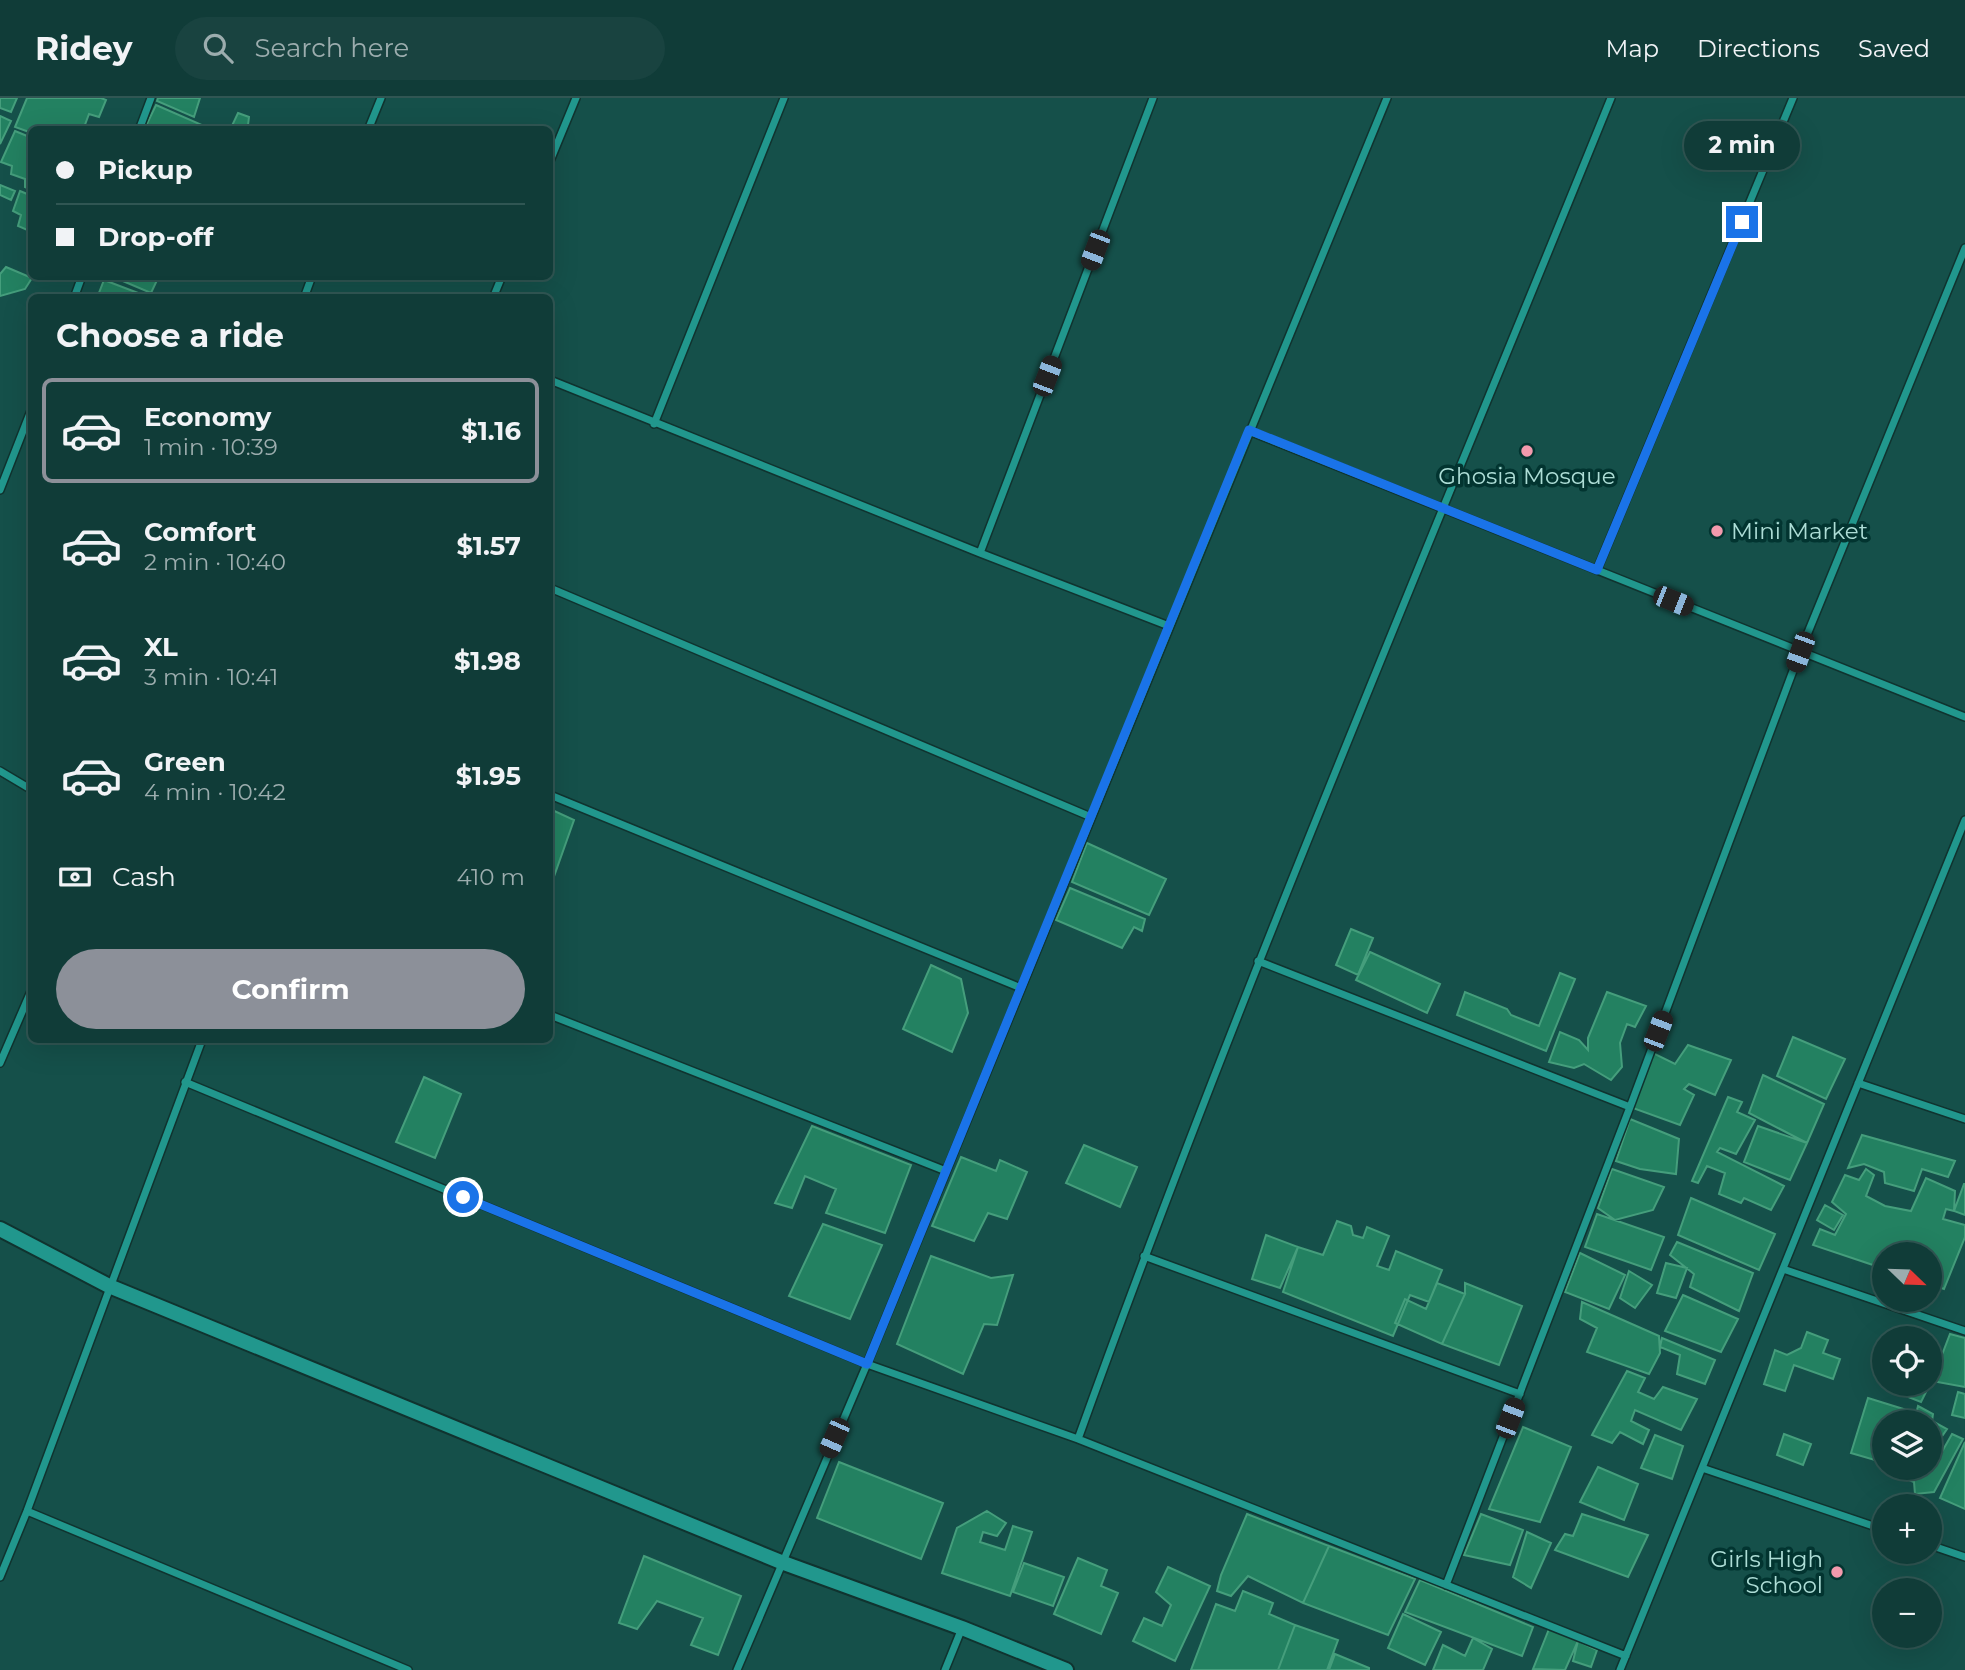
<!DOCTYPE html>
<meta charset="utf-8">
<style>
body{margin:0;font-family:Montserrat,sans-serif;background:#194340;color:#f1f3f6;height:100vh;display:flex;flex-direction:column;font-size:26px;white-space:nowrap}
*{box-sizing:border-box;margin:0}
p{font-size:23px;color:#9cadae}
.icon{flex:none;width:38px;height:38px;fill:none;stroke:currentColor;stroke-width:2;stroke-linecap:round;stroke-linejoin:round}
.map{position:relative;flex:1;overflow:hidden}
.details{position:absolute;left:28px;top:196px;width:525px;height:749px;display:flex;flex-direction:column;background:#103c38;border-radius:10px;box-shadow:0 7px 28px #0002,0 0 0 2px #305653}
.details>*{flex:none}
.guide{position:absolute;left:28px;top:28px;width:525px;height:154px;border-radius:10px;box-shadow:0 7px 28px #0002,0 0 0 2px #305653;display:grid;align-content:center;height:154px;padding:0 28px;background:#103c38}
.needle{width:46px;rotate:113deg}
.buttons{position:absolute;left:1872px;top:1144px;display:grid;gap:14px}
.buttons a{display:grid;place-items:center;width:70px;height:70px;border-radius:50%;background:#103c38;box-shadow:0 7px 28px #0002,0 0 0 2px #305653;font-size:35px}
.end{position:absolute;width:32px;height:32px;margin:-16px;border:9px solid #1a73e8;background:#fff;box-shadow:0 0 0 4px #fff}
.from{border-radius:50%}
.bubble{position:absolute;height:49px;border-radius:24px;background:#103c38;box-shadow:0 7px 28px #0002,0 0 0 2px #305653;font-size:23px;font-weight:700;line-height:49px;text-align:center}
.car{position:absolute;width:21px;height:42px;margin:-21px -10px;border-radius:9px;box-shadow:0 0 5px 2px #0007;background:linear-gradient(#222 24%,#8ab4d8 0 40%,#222 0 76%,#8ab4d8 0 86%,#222 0)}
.guide b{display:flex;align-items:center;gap:24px;height:66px;font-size:26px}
.guide b+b{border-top:2px solid #305653}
.guide i{width:18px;height:18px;background:#f1f3f6}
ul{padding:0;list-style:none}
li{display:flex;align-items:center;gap:21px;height:105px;margin:0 14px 10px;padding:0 14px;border:4px solid transparent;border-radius:10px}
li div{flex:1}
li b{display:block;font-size:26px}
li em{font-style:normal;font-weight:700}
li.selected{border-color:#8c9099}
li>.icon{width:63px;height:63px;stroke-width:1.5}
h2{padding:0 28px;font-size:32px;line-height:84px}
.pay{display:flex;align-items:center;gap:18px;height:77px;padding:0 28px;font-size:26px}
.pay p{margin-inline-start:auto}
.action{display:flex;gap:14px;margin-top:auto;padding:14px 28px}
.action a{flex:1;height:80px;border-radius:42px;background:#8c9099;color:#fff;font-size:28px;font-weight:700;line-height:80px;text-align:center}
header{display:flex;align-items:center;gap:42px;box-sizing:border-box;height:98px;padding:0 35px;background:#103c38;border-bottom:2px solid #305653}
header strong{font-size:33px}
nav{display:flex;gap:38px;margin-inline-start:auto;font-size:24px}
.search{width:490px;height:63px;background:#194340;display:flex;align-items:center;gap:18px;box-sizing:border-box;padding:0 24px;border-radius:38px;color:#9cadae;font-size:26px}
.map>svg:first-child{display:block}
.building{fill:#238161;stroke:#459e7c;stroke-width:2}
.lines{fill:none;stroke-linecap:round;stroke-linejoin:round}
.street-casing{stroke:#10332f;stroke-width:10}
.secondary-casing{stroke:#10332f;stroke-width:18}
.street{stroke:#21978d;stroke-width:7}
.secondary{stroke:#21978d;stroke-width:14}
.route{stroke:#1a73e8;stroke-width:9}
.poi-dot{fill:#f29aad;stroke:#023430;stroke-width:2.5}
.labels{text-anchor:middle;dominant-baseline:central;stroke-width:7;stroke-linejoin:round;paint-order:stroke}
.poi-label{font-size:23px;fill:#adddd6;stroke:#023430}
</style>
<header>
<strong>Ridey</strong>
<div class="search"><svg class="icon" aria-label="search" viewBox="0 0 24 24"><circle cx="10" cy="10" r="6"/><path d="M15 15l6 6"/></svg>Search here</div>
<nav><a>Map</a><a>Directions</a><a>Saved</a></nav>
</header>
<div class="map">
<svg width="1965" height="1572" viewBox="0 0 1965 1572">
<rect width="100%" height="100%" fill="#15504a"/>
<path class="building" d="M0,0H17L11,14L0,10Z
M27,0H101L106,2L99,19L89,16L83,32H32V35L15,29Z
M158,0H200L194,19L157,3Z
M156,7L202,27L201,32H144Z
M238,15L249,19L248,27L260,32H230Z
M0,18L11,23L0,46Z
M15,33L32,40V92L25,89V81L11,76L12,68L1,64Z
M0,87L15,93L11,102L0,97Z
M20,93L32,98V134L18,128L21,117L13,113Z
M6,169L32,180L25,191L0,198V176Z
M111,178H159L151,195Z
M104,182L146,198L97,200Z
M550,711L574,722L552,784L550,783Z
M1087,745L1166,781L1149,817L1072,784Z
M1070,790L1145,821L1142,833L1134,829L1122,850L1056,822Z
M1351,831L1373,840L1358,877L1336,867Z
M1370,854L1440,886L1427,915L1356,882Z
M931,867L961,881L968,915L952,954L903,931Z
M1560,875L1575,881L1546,953L1457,917L1465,894L1507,911L1511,917L1539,928Z
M1607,894L1646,908L1635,929L1627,926L1620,945L1622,969L1611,982L1584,966L1574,970L1549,964L1560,934L1579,942L1588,952V940Z
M1793,939L1845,961L1826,1001L1777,978Z
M1688,947L1731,962L1715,997L1689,986L1684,991L1694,997L1680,1027L1630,1009L1653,955L1675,966Z
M1763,977L1824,1006L1807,1045L1749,1015Z
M424,979L461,996L435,1060L396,1044Z
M1728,999L1742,1004L1737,1014L1755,1022L1736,1056L1720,1050L1717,1054L1784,1088L1771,1112L1744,1100L1741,1105L1719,1096L1725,1075L1707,1068L1698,1085L1692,1083Z
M1630,1021L1679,1041L1676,1076L1640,1071L1616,1063Z
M812,1028L911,1067L885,1135L826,1115L836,1091L805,1078L792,1110L775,1105Z
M1758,1028L1807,1045L1790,1082L1744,1064Z
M1862,1037L1955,1063L1948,1079L1922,1071L1914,1093L1885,1085L1884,1074L1864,1066L1848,1070Z
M1084,1047L1137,1069L1120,1109L1066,1085Z
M961,1059L996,1073L1000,1062L1027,1074L1007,1121L988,1115L974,1143L932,1128Z
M1612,1071L1664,1089L1653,1112L1615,1122L1598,1110Z
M1866,1071L1874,1077L1866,1098L1885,1108L1911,1113L1926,1080L1955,1093L1954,1113L1946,1111L1943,1121L1965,1127V1139L1944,1191L1930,1186V1157H1885V1171L1813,1147L1820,1131L1835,1137L1846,1116L1832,1104L1845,1077L1859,1082Z
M1964,1086H1965V1117L1954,1113Z
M1691,1100L1775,1136L1759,1172L1678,1137Z
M1825,1107L1843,1117L1834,1132L1817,1122Z
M1597,1116L1664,1139L1651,1172L1585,1149Z
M1337,1123L1351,1128L1353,1137L1363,1140L1367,1129L1389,1138L1377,1168L1389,1172L1396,1153L1442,1172L1429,1204L1410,1197L1393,1238L1283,1194L1298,1149L1323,1157Z
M823,1126L882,1147L850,1221L789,1198Z
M1266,1137L1298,1149L1280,1190L1252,1181Z
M1677,1144L1753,1175L1739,1213L1690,1189L1694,1176L1670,1157Z
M1580,1155L1625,1177L1609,1211L1565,1194Z
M931,1158L991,1180L1013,1177L997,1227L984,1226L963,1276L897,1246Z
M1666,1165L1687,1170L1676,1200L1657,1195Z
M1629,1173L1652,1187L1635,1210L1620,1200Z
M1437,1185L1465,1196L1442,1246L1395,1225L1405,1201L1426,1211Z
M1465,1185L1522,1208L1499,1267L1442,1246L1465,1196Z
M1683,1197L1738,1221L1721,1254L1665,1233Z
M1582,1204L1659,1238L1660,1255L1649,1276L1587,1254L1597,1230L1580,1221Z
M1807,1234L1828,1242L1823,1255L1840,1261L1833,1281L1794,1267L1785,1293L1764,1286L1775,1252L1787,1257L1801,1250Z
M1950,1236L1965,1240V1289L1932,1283Z
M1662,1240L1715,1262L1705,1286L1677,1276L1680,1257L1660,1249Z
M1627,1273L1645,1280L1638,1294L1654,1301L1663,1289L1697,1301L1681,1332L1635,1312L1631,1323L1649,1332L1643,1346L1620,1334L1612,1345L1592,1337Z
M1903,1286H1930L1921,1304L1898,1295Z
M1958,1294L1965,1296V1320L1952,1317Z
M1868,1300L1913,1314L1910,1325H1885V1365L1851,1355Z
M1918,1308L1933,1316L1932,1323L1947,1331L1938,1344L1930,1341V1325H1914Z
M1523,1329L1571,1349L1540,1424L1489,1411Z
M1784,1336L1811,1346L1803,1367L1777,1357Z
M1952,1336L1963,1341L1934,1394L1915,1396L1914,1384L1898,1378L1901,1370H1930V1356L1939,1359Z
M1655,1337L1683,1348L1672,1381L1641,1370Z
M1965,1344V1411L1940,1400Z
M839,1364L943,1405L921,1461L817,1420Z
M1598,1369L1638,1386L1624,1422L1580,1404Z
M987,1413L1006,1425L997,1438L983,1434L980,1444L1005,1452L1013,1428L1032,1434L1010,1498L942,1475L957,1430Z
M1247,1416L1329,1448L1303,1505L1248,1478L1231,1498L1217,1493L1221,1477Z
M1481,1416L1523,1432L1510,1467L1464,1457Z
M1582,1416L1648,1437L1628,1479L1555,1452L1565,1436L1573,1438Z
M1527,1434L1551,1445L1531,1490L1513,1479Z
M1329,1448L1415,1481L1388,1537L1303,1505Z
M644,1458L741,1498L718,1557L691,1547L703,1520L657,1503L637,1531L619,1525Z
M1078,1460L1107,1472L1101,1488L1118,1495L1101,1536L1054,1516Z
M1024,1465L1064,1479L1053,1508L1013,1494Z
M1168,1469L1210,1488L1175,1563L1133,1543L1144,1520L1162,1528L1171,1507L1156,1494Z
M1420,1482L1533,1529L1522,1558L1405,1514Z
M1243,1493L1273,1505L1269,1516L1295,1527L1278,1572H1191L1216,1506L1235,1513Z
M1403,1516L1441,1534L1425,1567L1388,1550Z
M1295,1527L1338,1542L1327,1572H1278Z
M1549,1531L1578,1543L1565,1572L1533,1571Z
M1473,1540L1492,1551L1483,1572H1433L1443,1547L1465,1558Z
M1578,1543L1597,1552L1591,1569L1573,1563Z
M1335,1556L1369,1570V1572H1329Z"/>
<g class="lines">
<g class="street-casing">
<path id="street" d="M139,32L151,0
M368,32L381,0
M550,63L576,0
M74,200L82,178
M304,200L312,178
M493,200L502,178
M550,282L980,455L1169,528
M654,326L784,0
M1249,333L1965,619
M0,392L32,310
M980,455L1153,0
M1597,472L1793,0
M550,490L1091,719
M0,673L32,692
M550,697L1021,890
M1258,863L1630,1009
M550,917L946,1073
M0,965L32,891
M185,984L867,1266L1078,1341L1626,1558
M1858,985L1965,1021
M1144,1158L1520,1296
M1783,1171L1965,1233
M1078,1341C1241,888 1430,446 1611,0
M1702,1370L1885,1432
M27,1413L408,1572
M1930,1447L1965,1459
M0,1479L27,1413L202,942
M1446,1487L1630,1009L1800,554L1965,150
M737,1572L867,1266L1387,0
M945,1572L962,1530
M1620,1572L1965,722"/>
</g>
<g class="secondary-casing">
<path id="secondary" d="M0,1131L109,1188L781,1464L962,1530L1066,1572"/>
</g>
<use href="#street" class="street"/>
<use href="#secondary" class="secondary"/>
</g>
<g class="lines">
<path class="route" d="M463,1099L867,1266L1249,332L1597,472L1742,124"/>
</g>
<g class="poi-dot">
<circle cx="1527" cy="353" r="7"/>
<circle cx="1717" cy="433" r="7"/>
<circle cx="1837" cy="1474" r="7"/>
</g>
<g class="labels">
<g class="poi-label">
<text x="1527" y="378">Ghosia Mosque</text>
<text x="1731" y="433" text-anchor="start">Mini Market</text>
<text x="1823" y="1461" text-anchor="end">Girls High<tspan x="1823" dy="26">School</tspan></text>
</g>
</g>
</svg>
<div class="buttons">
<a><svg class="needle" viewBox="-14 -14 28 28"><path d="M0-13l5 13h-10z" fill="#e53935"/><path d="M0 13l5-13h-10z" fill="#9cadae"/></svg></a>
<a><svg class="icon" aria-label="locate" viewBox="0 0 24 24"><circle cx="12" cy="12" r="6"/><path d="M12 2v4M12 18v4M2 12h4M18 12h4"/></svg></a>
<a><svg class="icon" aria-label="layers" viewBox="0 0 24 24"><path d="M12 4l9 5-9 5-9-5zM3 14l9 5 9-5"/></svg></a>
<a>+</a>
<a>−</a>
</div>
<i class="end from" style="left:463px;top:1099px"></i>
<i class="end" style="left:1742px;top:124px"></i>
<div class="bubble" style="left:1684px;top:23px;width:116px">2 min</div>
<i class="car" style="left:1095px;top:152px;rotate:201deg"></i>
<i class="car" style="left:1047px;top:278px;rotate:21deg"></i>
<i class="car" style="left:1673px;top:503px;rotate:112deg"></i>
<i class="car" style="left:1800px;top:554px;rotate:200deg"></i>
<i class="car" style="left:1658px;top:933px;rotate:21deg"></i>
<i class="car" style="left:1510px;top:1320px;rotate:21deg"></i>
<i class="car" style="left:834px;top:1340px;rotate:204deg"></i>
<div class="guide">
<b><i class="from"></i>Pickup</b>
<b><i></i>Drop-off</b>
</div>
<section class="details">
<h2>Choose a ride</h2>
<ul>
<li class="selected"><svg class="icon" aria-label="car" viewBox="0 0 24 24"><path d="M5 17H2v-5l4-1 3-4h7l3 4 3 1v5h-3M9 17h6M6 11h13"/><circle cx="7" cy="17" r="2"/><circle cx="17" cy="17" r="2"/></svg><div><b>Economy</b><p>1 min · 10:39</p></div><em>$1.16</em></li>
<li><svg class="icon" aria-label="car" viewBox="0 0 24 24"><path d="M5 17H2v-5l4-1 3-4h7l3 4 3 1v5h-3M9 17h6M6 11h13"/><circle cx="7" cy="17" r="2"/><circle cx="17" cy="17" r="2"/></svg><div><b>Comfort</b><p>2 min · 10:40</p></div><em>$1.57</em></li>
<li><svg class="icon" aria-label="car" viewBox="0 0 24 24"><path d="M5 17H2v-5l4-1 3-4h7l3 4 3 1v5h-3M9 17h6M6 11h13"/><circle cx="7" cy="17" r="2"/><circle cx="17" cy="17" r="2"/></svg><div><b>XL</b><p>3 min · 10:41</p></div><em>$1.98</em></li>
<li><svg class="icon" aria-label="car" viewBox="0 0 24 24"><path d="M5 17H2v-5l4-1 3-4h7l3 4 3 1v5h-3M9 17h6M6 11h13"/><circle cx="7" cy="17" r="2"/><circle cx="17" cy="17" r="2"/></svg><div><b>Green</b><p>4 min · 10:42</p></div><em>$1.95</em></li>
</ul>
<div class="pay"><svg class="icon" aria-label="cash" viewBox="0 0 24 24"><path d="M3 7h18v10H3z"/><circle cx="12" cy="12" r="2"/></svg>Cash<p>410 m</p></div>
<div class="action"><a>Confirm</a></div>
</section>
</div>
